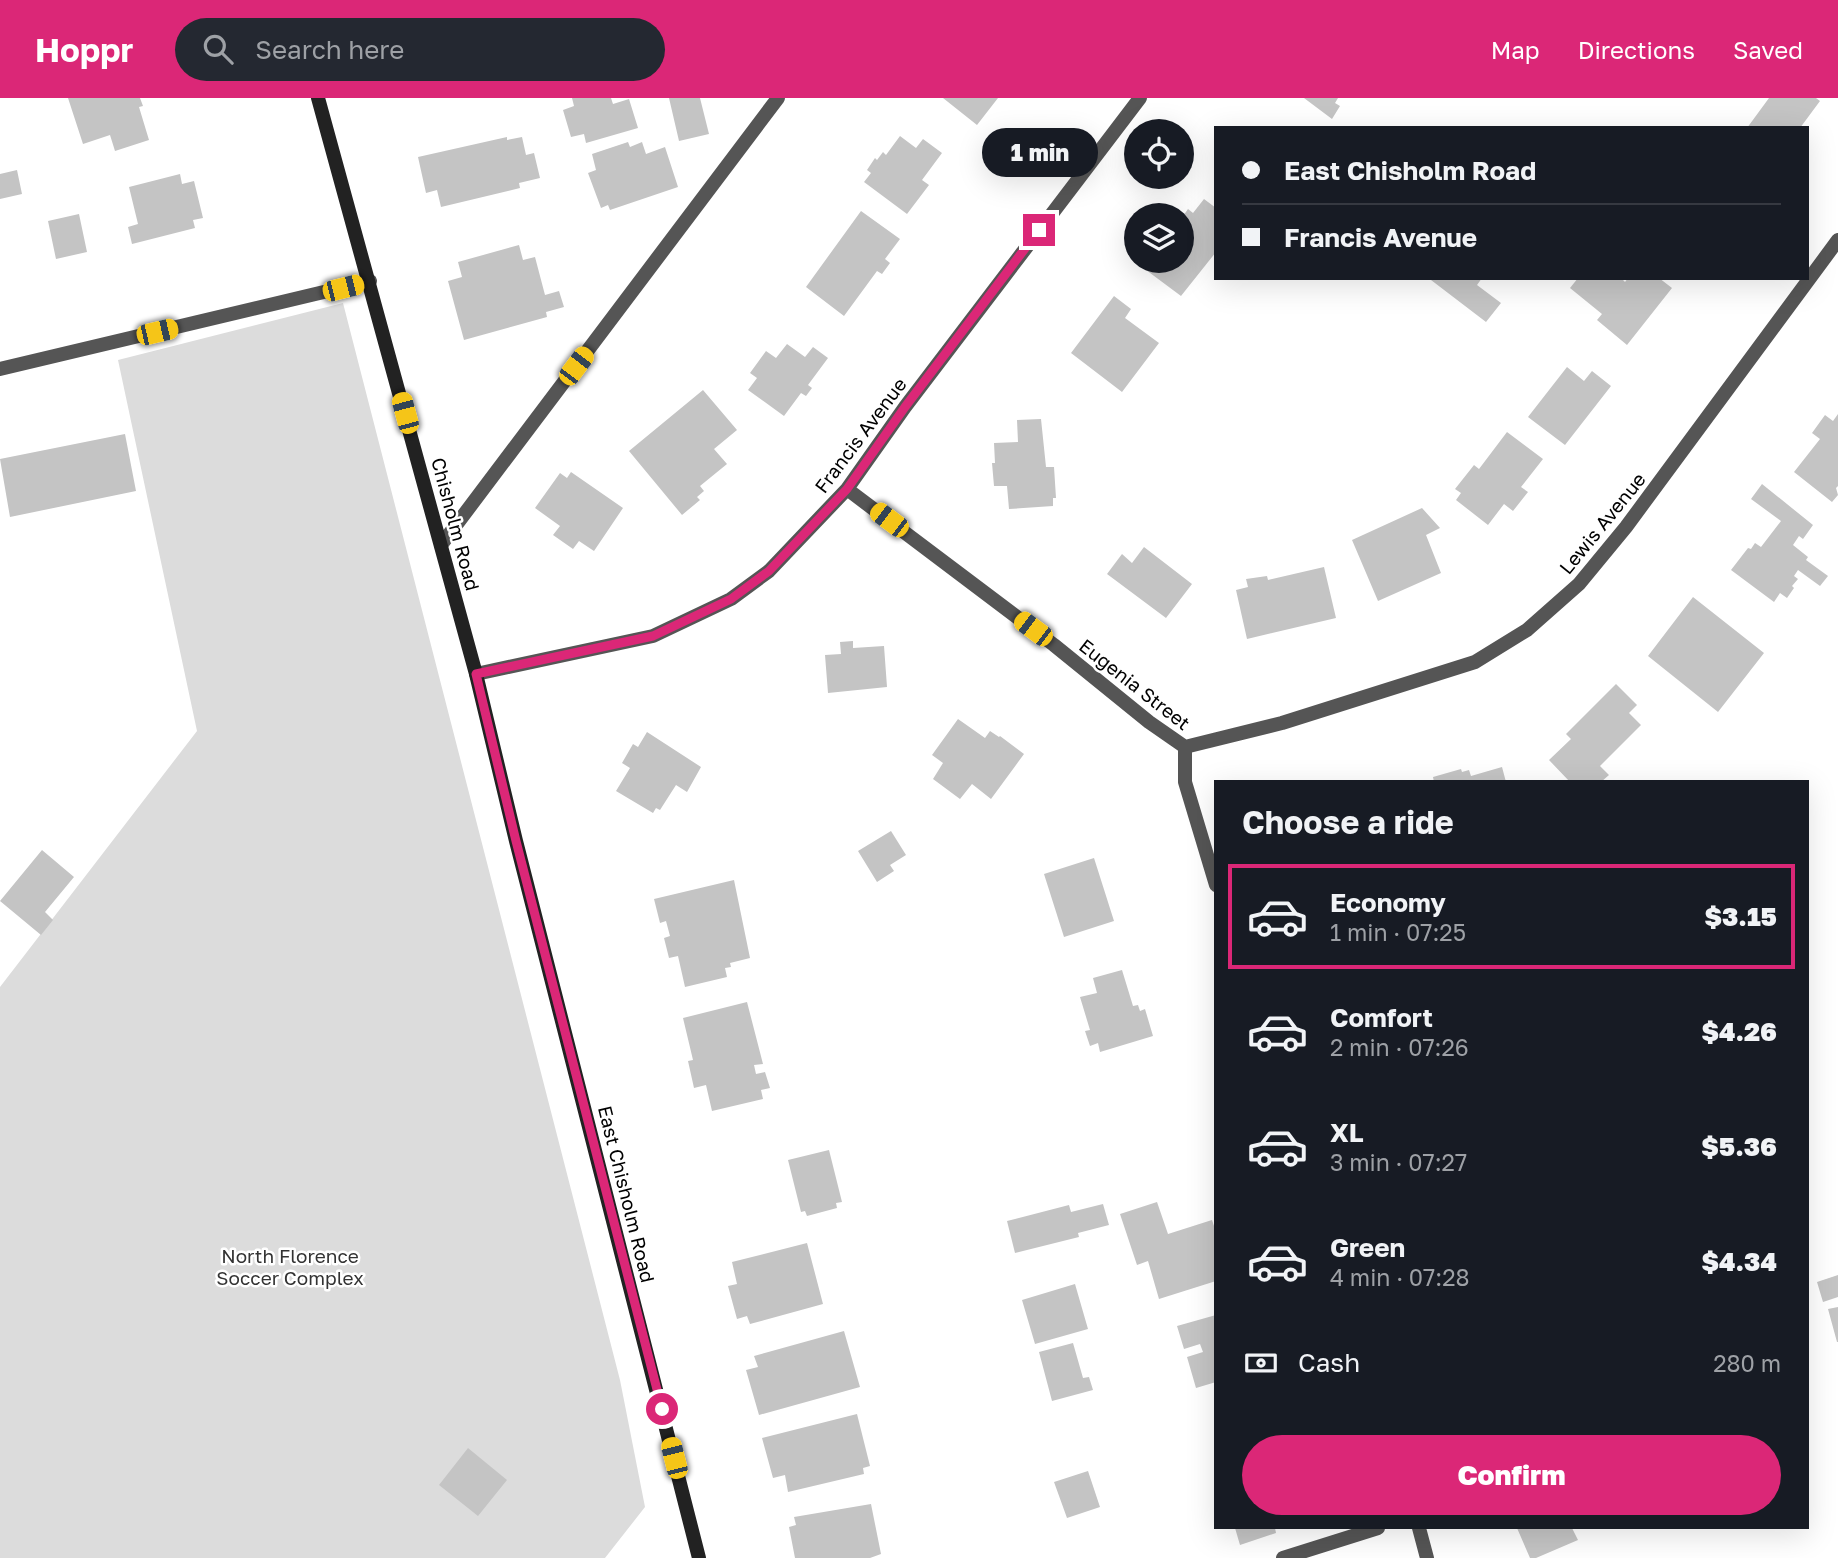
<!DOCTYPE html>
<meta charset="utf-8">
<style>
body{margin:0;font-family:"Golos Text",sans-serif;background:#242831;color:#f1f3f6;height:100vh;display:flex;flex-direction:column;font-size:26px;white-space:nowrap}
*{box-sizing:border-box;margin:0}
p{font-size:23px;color:#9ea1a6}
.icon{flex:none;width:38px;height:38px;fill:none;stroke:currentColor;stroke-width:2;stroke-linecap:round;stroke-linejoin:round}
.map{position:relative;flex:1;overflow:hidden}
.drawer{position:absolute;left:1214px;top:682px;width:595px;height:749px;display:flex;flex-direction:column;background:#171b24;border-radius:0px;box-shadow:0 7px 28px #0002}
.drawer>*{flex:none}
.banner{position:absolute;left:1214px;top:28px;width:595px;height:154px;border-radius:0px;box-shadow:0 7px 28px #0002;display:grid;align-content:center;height:154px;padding:0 28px;background:#171b24}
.buttons{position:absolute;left:1124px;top:21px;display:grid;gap:14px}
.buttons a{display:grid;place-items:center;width:70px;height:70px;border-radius:50%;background:#171b24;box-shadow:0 7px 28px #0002;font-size:35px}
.end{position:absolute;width:32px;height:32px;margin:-16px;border:9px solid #db2777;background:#fff;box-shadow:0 0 0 4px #fff}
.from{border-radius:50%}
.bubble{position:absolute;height:49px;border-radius:24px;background:#171b24;box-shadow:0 7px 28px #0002;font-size:23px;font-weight:800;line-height:49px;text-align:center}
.car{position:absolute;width:21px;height:42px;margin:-21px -10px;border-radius:9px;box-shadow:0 0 5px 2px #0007;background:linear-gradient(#f5c518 24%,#345 0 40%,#f5c518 0 76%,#345 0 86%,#f5c518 0)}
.banner b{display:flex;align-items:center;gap:24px;height:66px;font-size:26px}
.banner b+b{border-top:2px solid #363941}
.banner i{width:18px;height:18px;background:#f1f3f6}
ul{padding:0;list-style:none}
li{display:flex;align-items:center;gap:21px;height:105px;margin:0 14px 10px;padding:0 14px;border:4px solid transparent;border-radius:0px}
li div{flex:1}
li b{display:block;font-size:26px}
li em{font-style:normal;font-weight:800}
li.active{border-color:#db2777}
li>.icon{width:63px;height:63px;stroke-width:1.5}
h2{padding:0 28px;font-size:32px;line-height:84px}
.pay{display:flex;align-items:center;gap:18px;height:77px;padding:0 28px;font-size:26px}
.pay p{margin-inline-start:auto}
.primary-button{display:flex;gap:14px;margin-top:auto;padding:14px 28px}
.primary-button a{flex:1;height:80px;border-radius:42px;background:#db2777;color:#fff;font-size:28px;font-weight:800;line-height:80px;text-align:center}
header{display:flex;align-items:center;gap:42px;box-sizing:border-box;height:98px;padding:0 35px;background:#db2777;color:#fff}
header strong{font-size:33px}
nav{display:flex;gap:38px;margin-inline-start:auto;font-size:24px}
.search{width:490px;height:63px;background:#242831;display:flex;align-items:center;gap:18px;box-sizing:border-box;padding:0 24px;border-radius:38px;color:#9ea1a6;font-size:26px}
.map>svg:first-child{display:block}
.green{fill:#dcdcdc}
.building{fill:#c4c4c4}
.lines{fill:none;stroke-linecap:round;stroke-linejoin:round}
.service{stroke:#555;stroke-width:14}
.minor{stroke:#555;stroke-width:14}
.secondary{stroke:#222;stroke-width:14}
.route{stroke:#db2777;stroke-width:9}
.labels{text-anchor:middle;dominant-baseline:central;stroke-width:5;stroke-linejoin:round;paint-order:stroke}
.street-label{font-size:19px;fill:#000;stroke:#fff}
.park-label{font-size:19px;fill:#333;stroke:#fff}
</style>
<header>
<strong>Hoppr</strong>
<div class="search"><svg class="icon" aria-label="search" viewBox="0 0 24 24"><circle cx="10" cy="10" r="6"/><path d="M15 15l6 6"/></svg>Search here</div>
<nav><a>Map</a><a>Directions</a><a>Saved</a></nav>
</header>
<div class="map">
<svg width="1838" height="1460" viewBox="0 0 1838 1460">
<rect width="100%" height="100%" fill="#fff"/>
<path class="green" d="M343,205L620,1282L645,1409L605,1460H0V889L197,633L118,262Z"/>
<path class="building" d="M68,0H140L143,8L139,9L149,42L115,53L110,37L83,46Z
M572,0H611L613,6L629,1L638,30L586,45L584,36L571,39L563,12L574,8Z
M669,0H700L709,36L679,43Z
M943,0H998L977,27Z
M1304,0H1338L1335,5L1340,8L1332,21Z
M1769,0H1816L1820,3L1800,30H1747Z
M900,38L916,50L923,41L942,55L922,82L929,87L907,116L864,84L871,75L867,72L875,60L877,62L883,54L886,57Z
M507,39V42L522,39L526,57L534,55L540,80L519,85L520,90L441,109L437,92L426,95L418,59Z
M628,44L630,49L642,44L646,56L665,49L678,89L610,112L608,107L601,110L588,75L596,72L592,56Z
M17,72L22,96L0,101V76Z
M180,76L182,86L194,83L203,120L193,122L195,130L132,146L128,129L138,126L129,89Z
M1204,101L1216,110V154L1181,198L1138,166L1140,163H1181V121L1188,111L1193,115Z
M861,113L900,141L885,161L890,165L882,176L877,173L844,218L806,189Z
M79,116L87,154L56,161L48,123Z
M519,147L523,162L535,159L545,197L559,193L564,209L546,214L547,219L464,242L448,183L462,179L458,164Z
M1433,180H1482L1477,187L1501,205L1486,224L1431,182Z
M1578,180H1621L1625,184L1628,180H1659L1672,190L1627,247L1597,222L1602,216L1570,190Z
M1114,198L1131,211L1125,220L1159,245L1122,294L1071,255Z
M787,246L805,259L813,249L828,260L808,287L812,290L806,298L801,295L784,318L748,292L757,280L750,275L766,253L776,260Z
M1567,269L1584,283L1592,273L1611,288L1565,347L1528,319Z
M703,292L737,332L714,351L727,366L700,388L704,393L697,399L700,402L682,417L629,353Z
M1838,316V388L1836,390L1838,397L1832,404L1794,374L1820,341L1812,335L1825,317L1833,323Z
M1041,321L1046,369H1054L1056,400H1053V408L1009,411L1007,388H994L992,365H995L994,345L1018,344L1017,322Z
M1507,334L1543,361L1521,389L1528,394L1513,413L1504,406L1488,427L1456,402L1461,395L1455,391L1474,367L1479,371Z
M125,336L136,393L10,419L0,361Z
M571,374L623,410L594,453L579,443L573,451L553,437L560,428L535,410L560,375L567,380Z
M1762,386L1813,427L1803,441L1799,438L1793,447L1808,459L1806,462L1828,478L1820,488L1798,472L1794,478L1798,481L1792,488L1794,490L1787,500L1780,495L1774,504L1731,472L1748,450L1751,451L1755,445L1761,449L1781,423L1751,401Z
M1422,410L1440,430L1426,437L1441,475L1378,503L1352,442Z
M1144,449L1192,486L1166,520L1107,476L1122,456L1132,465Z
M1324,469L1336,520L1247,541L1236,492L1248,489L1246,481L1267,478L1268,482Z
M1693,499L1764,555L1718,614L1648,558Z
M853,543V550L884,548L887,589L828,595L825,557L841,556L840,544Z
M1616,586L1637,607L1629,615L1641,627L1600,668L1609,677L1601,684H1570L1549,662L1571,641L1566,636Z
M958,621L985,640L990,633L999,639L1000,638L1024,656L991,701L972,686L960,701L933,681L943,665L932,657Z
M647,634L701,669L687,694L676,687L660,712L656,710L653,715L616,693L630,670L622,665L633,646L638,649Z
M1502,669L1506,684H1434L1433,679L1461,671L1462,674L1469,672L1471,678Z
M891,733L906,757L890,767L894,773L877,784L858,753Z
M42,752L74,779L45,814L53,822L41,837L0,803Z
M1094,760L1114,823L1064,839L1044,776Z
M734,782L750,860L730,865L731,869L725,870L727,879L685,889L678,858L669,860L664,840L670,838L666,823L660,825L654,801Z
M1122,872L1133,908L1138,907L1140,913L1145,911L1153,938L1100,954L1098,945L1090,948L1085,933L1090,932L1080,899L1097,895L1093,880Z
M747,904L763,966L754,967L756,976L765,974L770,990L761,992L763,1001L712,1013L706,987L694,990L688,963L693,962L683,920Z
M829,1052L842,1104L836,1105L837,1110L807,1118L805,1113L801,1114L788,1062Z
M1157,1104L1168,1136L1212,1122L1216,1134V1183L1159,1201L1148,1163L1137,1167L1120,1116Z
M1103,1106L1109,1127L1078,1135L1079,1139L1015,1155L1007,1123L1069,1107L1071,1114Z
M807,1145L823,1206L750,1226L747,1218L737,1221L728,1188L737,1186L732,1164Z
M1838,1177V1199L1823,1204L1817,1184Z
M1075,1186L1088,1231L1035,1246L1022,1202Z
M1838,1209V1244H1837L1828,1211Z
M1216,1217V1284L1196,1290L1187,1259L1203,1254L1200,1246L1184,1251L1177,1228Z
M844,1233L860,1289L759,1317L746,1272L758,1269L754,1258Z
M1073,1245L1083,1280L1089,1279L1093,1292L1052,1303L1039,1254Z
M857,1316L870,1368L863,1370L864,1376L788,1394L785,1377L773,1380L762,1340Z
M468,1350L507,1382L478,1418L439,1387Z
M1088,1373L1100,1409L1067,1420L1054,1384Z
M871,1406L881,1456L870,1460H795L789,1429L796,1427L794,1419Z
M1235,1430H1275L1276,1435L1240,1447Z
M1517,1430H1572L1578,1442L1536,1460H1530Z"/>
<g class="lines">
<path class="service" d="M441,447L778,0
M1283,1460L1378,1430"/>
<path class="minor" d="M0,271L370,183
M847,391L1054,547L1149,624L1185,649V684L1216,787
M476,576L653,538L731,501L769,473L847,391L905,309L1140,0
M1185,649L1282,625L1475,564L1527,532L1579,486L1626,429L1838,142
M1419,1430L1427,1460"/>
<path class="secondary" d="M318,0L476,576L516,743L699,1460"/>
</g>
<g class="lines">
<path class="route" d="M662,1311L516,743L476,576L653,538L731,501L769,473L847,391L905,309L1039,132"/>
</g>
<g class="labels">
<g class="street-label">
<text transform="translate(860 337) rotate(-53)">Francis Avenue</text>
<text transform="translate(1602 425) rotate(-51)">Lewis Avenue</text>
<text transform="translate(456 426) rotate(75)">Chisholm Road</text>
<text transform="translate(1135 586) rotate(38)">Eugenia Street</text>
<text transform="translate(627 1096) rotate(76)">East Chisholm Road</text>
</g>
<g class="park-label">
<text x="290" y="1157">North Florence<tspan x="290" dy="22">Soccer Complex</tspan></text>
</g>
</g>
</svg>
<div class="buttons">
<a><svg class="icon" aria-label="locate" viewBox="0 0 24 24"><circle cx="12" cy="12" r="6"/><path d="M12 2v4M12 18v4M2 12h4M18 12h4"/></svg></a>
<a><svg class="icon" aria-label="layers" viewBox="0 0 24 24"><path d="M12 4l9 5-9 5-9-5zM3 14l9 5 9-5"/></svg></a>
</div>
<i class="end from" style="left:662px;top:1311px"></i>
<i class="end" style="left:1039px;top:132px"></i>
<div class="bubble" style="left:982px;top:30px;width:116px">1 min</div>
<i class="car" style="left:343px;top:190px;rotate:76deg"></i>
<i class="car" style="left:157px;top:234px;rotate:77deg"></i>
<i class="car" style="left:576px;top:268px;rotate:37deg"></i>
<i class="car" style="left:405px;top:315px;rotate:345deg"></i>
<i class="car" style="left:889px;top:422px;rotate:307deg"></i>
<i class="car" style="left:1033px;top:531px;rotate:307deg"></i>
<i class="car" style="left:674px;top:1360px;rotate:346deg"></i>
<div class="banner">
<b><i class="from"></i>East Chisholm Road</b>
<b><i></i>Francis Avenue</b>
</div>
<section class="drawer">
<h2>Choose a ride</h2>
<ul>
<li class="active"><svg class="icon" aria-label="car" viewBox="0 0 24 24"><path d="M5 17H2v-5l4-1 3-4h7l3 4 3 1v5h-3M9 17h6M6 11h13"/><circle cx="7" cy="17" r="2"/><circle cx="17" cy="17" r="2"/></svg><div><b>Economy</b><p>1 min · 07:25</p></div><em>$3.15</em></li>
<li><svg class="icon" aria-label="car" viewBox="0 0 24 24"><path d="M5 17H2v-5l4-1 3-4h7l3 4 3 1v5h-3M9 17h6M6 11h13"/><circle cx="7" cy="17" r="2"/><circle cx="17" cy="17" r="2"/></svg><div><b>Comfort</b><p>2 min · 07:26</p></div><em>$4.26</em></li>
<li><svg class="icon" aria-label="car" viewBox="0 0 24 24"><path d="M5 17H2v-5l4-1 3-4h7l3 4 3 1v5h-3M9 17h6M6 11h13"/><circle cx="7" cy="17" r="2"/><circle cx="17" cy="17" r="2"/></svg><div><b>XL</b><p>3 min · 07:27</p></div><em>$5.36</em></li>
<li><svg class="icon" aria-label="car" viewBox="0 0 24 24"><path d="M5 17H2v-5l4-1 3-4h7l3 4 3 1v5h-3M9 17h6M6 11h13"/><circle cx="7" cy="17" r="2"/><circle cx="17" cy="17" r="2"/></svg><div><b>Green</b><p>4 min · 07:28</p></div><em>$4.34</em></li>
</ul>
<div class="pay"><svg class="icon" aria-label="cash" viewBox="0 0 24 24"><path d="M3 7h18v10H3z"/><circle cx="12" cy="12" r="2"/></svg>Cash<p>280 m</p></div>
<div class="primary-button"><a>Confirm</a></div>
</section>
</div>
